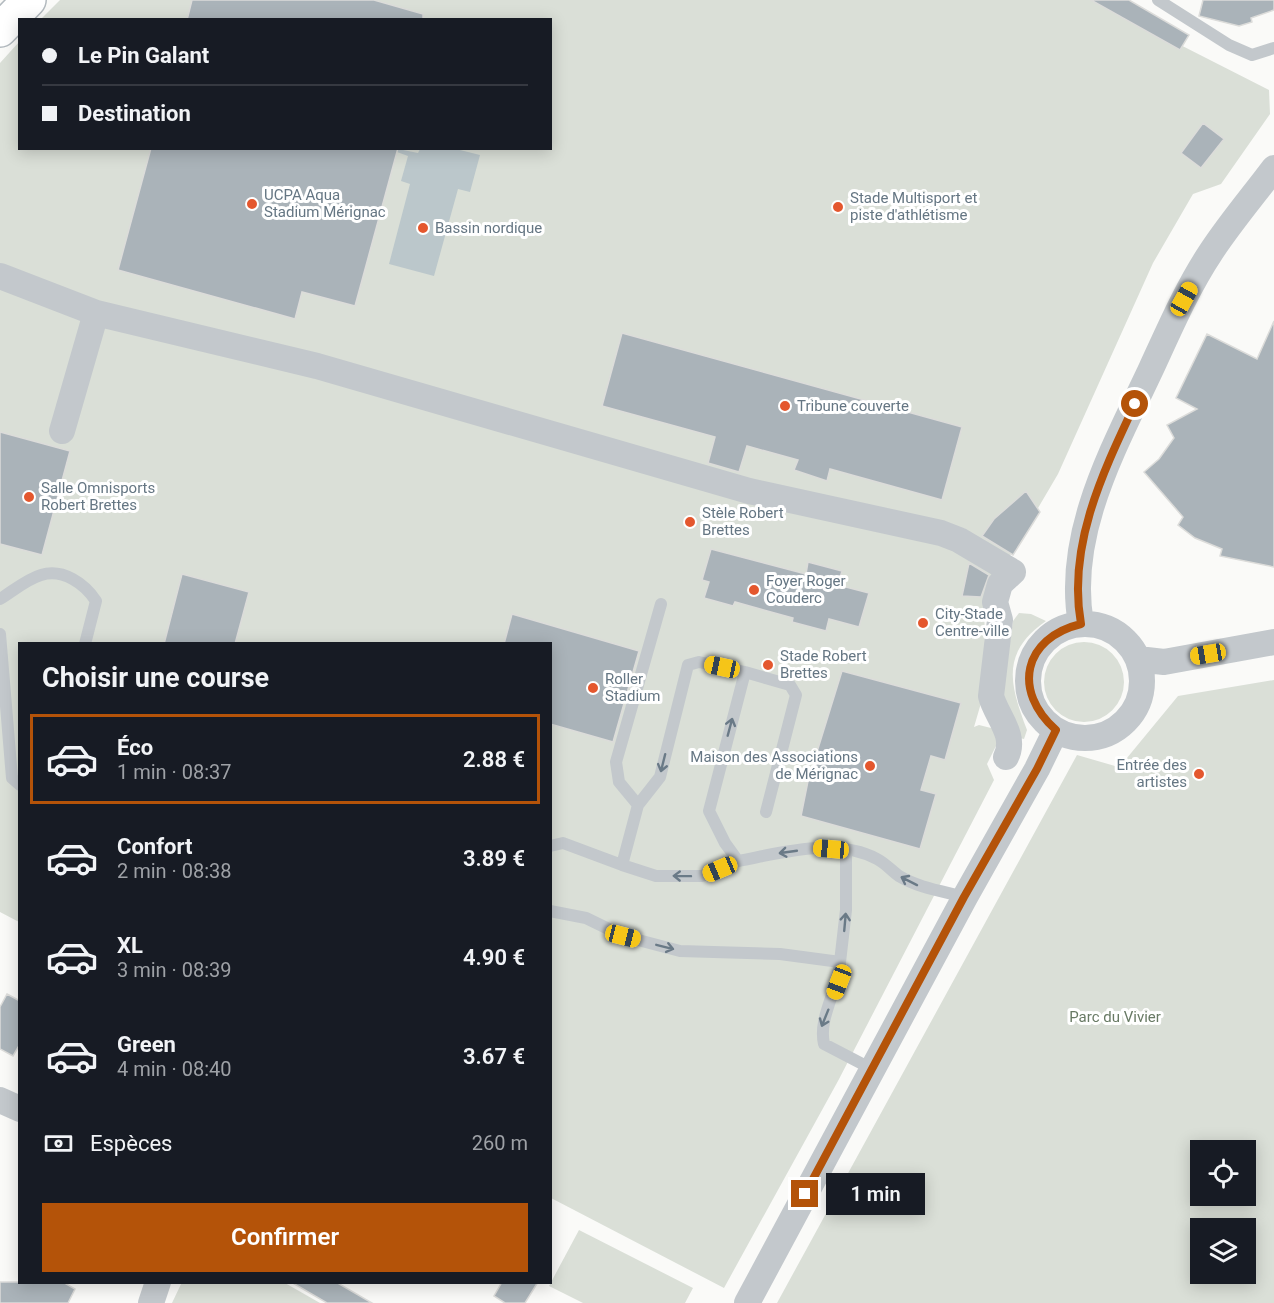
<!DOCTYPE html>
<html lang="fr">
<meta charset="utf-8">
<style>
body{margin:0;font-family:Roboto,sans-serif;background:#242831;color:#f1f3f6;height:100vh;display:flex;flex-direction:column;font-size:22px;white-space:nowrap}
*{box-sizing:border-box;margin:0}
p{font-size:20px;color:#9ea1a6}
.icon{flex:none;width:33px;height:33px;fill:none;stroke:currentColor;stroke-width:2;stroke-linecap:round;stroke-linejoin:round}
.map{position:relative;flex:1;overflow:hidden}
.panel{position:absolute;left:18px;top:642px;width:534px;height:642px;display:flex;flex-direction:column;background:#171b24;border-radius:0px;box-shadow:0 3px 15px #0003}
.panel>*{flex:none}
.banner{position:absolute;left:18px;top:18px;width:534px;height:132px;border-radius:0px;box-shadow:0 3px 15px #0003;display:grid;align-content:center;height:132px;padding:0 24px;background:#171b24}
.buttons{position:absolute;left:1190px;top:1140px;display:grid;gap:12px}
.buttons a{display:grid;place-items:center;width:66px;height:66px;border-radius:0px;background:#171b24;box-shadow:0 3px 15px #0003;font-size:30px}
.end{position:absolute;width:27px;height:27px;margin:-14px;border:8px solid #b45309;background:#fff;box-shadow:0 0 0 3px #fff}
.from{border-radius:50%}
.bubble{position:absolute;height:42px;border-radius:0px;background:#171b24;box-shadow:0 3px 15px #0003;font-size:20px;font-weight:600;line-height:42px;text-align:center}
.car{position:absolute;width:18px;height:36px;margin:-18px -9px;border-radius:8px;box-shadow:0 0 4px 2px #0007;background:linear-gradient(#f5c518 24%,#345 0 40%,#f5c518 0 76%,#345 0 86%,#f5c518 0)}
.banner b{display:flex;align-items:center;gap:21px;height:57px;font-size:22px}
.banner b+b{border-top:2px solid #363941}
.banner i{width:15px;height:15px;background:#f1f3f6}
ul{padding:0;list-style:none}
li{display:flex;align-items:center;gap:18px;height:90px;margin:0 12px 9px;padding:0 12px;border:3px solid transparent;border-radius:0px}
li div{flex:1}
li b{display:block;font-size:22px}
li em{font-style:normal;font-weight:600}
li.active{border-color:#b45309}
li>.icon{width:54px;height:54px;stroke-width:1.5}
h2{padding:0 24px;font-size:27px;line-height:72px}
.pay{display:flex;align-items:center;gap:15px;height:66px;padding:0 24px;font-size:22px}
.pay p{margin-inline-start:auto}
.button{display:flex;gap:12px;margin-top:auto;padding:12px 24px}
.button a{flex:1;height:69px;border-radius:0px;background:#b45309;color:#fff;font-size:24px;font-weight:600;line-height:69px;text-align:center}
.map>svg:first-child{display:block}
.green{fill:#dadfd7;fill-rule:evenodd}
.water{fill:#bbc7cb}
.building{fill:#aab3b9;stroke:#dcdcda;stroke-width:1.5}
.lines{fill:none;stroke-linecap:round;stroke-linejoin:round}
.secondary-casing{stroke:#b3babf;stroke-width:36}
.lane{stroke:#c3c8cc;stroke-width:12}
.street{stroke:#c3c8cc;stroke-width:26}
.secondary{stroke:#fff;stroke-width:33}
.oneway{stroke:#6a7a87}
.route{stroke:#b45309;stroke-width:8}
.poi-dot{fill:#e4572e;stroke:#fff;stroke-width:2}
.labels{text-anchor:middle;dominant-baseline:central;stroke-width:6;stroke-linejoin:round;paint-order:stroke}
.poi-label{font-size:15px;fill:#657683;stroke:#fff;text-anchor:start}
.park-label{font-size:15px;fill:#687a64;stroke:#fff}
</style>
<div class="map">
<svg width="1274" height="1303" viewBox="0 0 1274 1303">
<rect width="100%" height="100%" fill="#fafaf8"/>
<path class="green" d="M60,0H1092L1269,90L1270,114L1221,184L1193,194L1153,263L1058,474L984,600L986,686L974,727L979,725L999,730V740L987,764L994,780L838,1081L724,1288L551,1198L550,644H20L19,922L0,912V63L19,42L20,148H550V20L41,19Z
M1019,613L1031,614L1046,621C1000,653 1010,685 1027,730L1024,739L1012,736L1000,709L1013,621Z
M1044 682a40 40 0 1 1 80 0a40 40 0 1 1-80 0Z
M1274,680V1303H777L1077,755L1115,766L1122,764L1178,696ZM1200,1150H1245V1196H1200ZM1200,1228H1245V1274H1200Z
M579,1230L693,1288L685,1303H583L549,1286Z
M182,1282L285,1283L320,1303H172Z"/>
<path class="water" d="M398,149L418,153L420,149H456L480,155L470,192L458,189L434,276L389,264L410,184L401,181L408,156L397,152Z"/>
<path class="building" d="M192,0H374L423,14V20H187Z
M1091,0H1129L1189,35L1180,50Z
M1203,0H1274V10L1251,18L1252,22L1239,26L1199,16Z
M1203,123L1224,139L1201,168L1181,153Z
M151,148H398L355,306L302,292L295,319L118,270Z
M1274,321V567L1220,556L1222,549L1195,538L1178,525L1183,517L1144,472L1159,459L1174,438L1167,425L1197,409L1176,398L1207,334L1257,359Z
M622,333L962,427L942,500L830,469L827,481L794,470L798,460L747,446L739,472L708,463L715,437L602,406Z
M0,432L70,451L42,555L0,544Z
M1026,491L1040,512L1013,555L982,536L994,519Z
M711,549L806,574L808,562L842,571L838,585L869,593L859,627L829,619L826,631L792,622L793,618L735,602L733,606L704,598L709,582L702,580Z
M969,563L989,575L981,597L962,596Z
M182,574L249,592L235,644H164Z
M512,614L639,651L613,742L550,724V644H504Z
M842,671L961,703L945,760L931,756L921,790L936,794L920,849L801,816L808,781Z
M7,994L20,1001V1044L13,1056L0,1049V1007Z
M0,1282H63L75,1289L68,1303H0Z
M291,1282H336L372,1303H327Z
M502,1282H538L525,1303H505L494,1296Z"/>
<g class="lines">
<g class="secondary-casing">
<path id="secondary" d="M0,30L29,0"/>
</g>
<path class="lane" d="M1158,0L1229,45L1252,55L1274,48
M0,599C13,591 27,579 41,575C63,568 85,584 96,601L85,644
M0,634L12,778L20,785
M745,672L790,685L796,695L766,812
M638,805L619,782L616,762L661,604
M550,846L563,843L622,865L638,805L660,777L688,665L699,662L745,672L709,811L725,843L738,861C781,853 835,837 877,859C885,863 892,871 899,876C919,888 942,891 965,897
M622,865L656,876H702L738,861
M550,911L586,918L623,936L680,951L780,954L840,962L846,910V850
M840,962C838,991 818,1017 824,1044L872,1069"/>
<path class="street" d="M0,276L96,313L317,366L749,491L941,533L959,540L1013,572L1000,584L995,602L1000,620L991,696C996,716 1017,735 1006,757
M62,431L96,313
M1081,624C1065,534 1114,448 1151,369C1169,330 1187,288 1211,252C1230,223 1253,196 1274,168
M1028 681a57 57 0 1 1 114 0a57 57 0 1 1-114 0Z
M1138,659L1164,662L1274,642
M0,1100L20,1109
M151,1303L158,1282
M747,1303L965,897L1037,769L1056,730"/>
<use href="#secondary" class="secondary"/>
</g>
<defs><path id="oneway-shaft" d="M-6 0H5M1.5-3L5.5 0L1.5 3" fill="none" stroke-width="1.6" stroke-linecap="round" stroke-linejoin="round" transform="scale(1.5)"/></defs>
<g class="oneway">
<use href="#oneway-shaft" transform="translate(730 727) rotate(-75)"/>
<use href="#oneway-shaft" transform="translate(663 763) rotate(104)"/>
<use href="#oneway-shaft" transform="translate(788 852) rotate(172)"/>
<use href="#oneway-shaft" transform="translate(682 876) rotate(-179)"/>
<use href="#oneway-shaft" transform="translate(909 881) rotate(-153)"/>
<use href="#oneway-shaft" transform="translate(845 922) rotate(-85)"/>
<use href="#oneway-shaft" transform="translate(665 947) rotate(14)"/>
<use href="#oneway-shaft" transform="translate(825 1018) rotate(112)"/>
</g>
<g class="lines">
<path class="route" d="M805,1194L964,897L1037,769L1056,730C1012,691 1023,638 1081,624C1067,546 1103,472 1135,404"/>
</g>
<g class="poi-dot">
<circle cx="252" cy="204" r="6"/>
<circle cx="838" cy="207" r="6"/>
<circle cx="423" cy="228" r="6"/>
<circle cx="785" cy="406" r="6"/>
<circle cx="29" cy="497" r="6"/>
<circle cx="690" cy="522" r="6"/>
<circle cx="754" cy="590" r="6"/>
<circle cx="923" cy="623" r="6"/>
<circle cx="768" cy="665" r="6"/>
<circle cx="593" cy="688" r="6"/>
<circle cx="870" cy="766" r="6"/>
<circle cx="1199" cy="774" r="6"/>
</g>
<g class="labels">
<g class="poi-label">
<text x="264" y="195">UCPA Aqua<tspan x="264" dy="17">Stadium Mérignac</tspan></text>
<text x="850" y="198">Stade Multisport et<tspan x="850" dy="17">piste d'athlétisme</tspan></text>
<text x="435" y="228">Bassin nordique</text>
<text x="797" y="406">Tribune couverte</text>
<text x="41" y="488">Salle Omnisports<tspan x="41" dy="17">Robert Brettes</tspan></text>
<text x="702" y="513">Stèle Robert<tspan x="702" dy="17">Brettes</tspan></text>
<text x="766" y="581">Foyer Roger<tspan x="766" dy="17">Couderc</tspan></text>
<text x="935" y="614">City-Stade<tspan x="935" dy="17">Centre-ville</tspan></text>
<text x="780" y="656">Stade Robert<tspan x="780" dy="17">Brettes</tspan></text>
<text x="605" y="679">Roller<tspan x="605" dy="17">Stadium</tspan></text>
<text x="858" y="757" text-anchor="end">Maison des Associations<tspan x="858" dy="17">de Mérignac</tspan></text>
<text x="1187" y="765" text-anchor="end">Entrée des<tspan x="1187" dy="17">artistes</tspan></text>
</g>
<g class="park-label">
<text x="1115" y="1017">Parc du Vivier</text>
</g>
</g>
</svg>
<div class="buttons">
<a><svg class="icon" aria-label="locate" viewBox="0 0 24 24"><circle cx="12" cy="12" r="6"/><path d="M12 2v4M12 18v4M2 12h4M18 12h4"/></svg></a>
<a><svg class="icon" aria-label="layers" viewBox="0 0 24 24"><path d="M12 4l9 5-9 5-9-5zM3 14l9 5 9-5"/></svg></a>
</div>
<i class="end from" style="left:1135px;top:404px"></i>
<i class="end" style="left:805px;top:1194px"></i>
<div class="bubble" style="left:826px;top:1173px;width:99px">1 min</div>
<i class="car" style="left:1184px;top:299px;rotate:29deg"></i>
<i class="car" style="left:1208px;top:654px;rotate:260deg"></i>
<i class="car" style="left:722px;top:667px;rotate:282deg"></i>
<i class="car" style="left:831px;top:849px;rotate:275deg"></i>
<i class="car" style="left:720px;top:869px;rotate:247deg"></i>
<i class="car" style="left:623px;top:936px;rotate:104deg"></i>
<i class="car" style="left:839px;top:982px;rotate:201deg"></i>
<div class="banner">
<b><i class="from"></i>Le Pin Galant</b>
<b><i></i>Destination</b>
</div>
<section class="panel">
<h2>Choisir une course</h2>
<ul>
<li class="active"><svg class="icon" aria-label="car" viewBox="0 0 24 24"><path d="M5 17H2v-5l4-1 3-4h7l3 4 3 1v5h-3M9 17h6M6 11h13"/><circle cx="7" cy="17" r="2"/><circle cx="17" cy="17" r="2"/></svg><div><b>Éco</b><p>1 min · 08:37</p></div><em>2.88 €</em></li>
<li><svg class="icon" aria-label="car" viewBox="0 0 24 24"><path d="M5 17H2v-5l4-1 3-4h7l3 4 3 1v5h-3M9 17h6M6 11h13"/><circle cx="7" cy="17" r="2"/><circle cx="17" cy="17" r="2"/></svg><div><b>Confort</b><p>2 min · 08:38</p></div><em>3.89 €</em></li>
<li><svg class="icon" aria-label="car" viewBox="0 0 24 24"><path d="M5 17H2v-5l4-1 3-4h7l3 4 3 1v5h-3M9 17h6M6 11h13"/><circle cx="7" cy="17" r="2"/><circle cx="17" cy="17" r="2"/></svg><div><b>XL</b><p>3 min · 08:39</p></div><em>4.90 €</em></li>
<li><svg class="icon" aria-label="car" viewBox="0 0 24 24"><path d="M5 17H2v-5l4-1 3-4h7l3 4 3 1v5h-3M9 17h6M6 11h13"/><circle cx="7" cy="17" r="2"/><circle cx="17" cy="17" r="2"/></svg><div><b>Green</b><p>4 min · 08:40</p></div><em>3.67 €</em></li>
</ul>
<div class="pay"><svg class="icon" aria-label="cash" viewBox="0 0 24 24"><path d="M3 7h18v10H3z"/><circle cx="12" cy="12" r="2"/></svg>Espèces<p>260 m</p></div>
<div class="button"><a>Confirmer</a></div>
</section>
</div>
